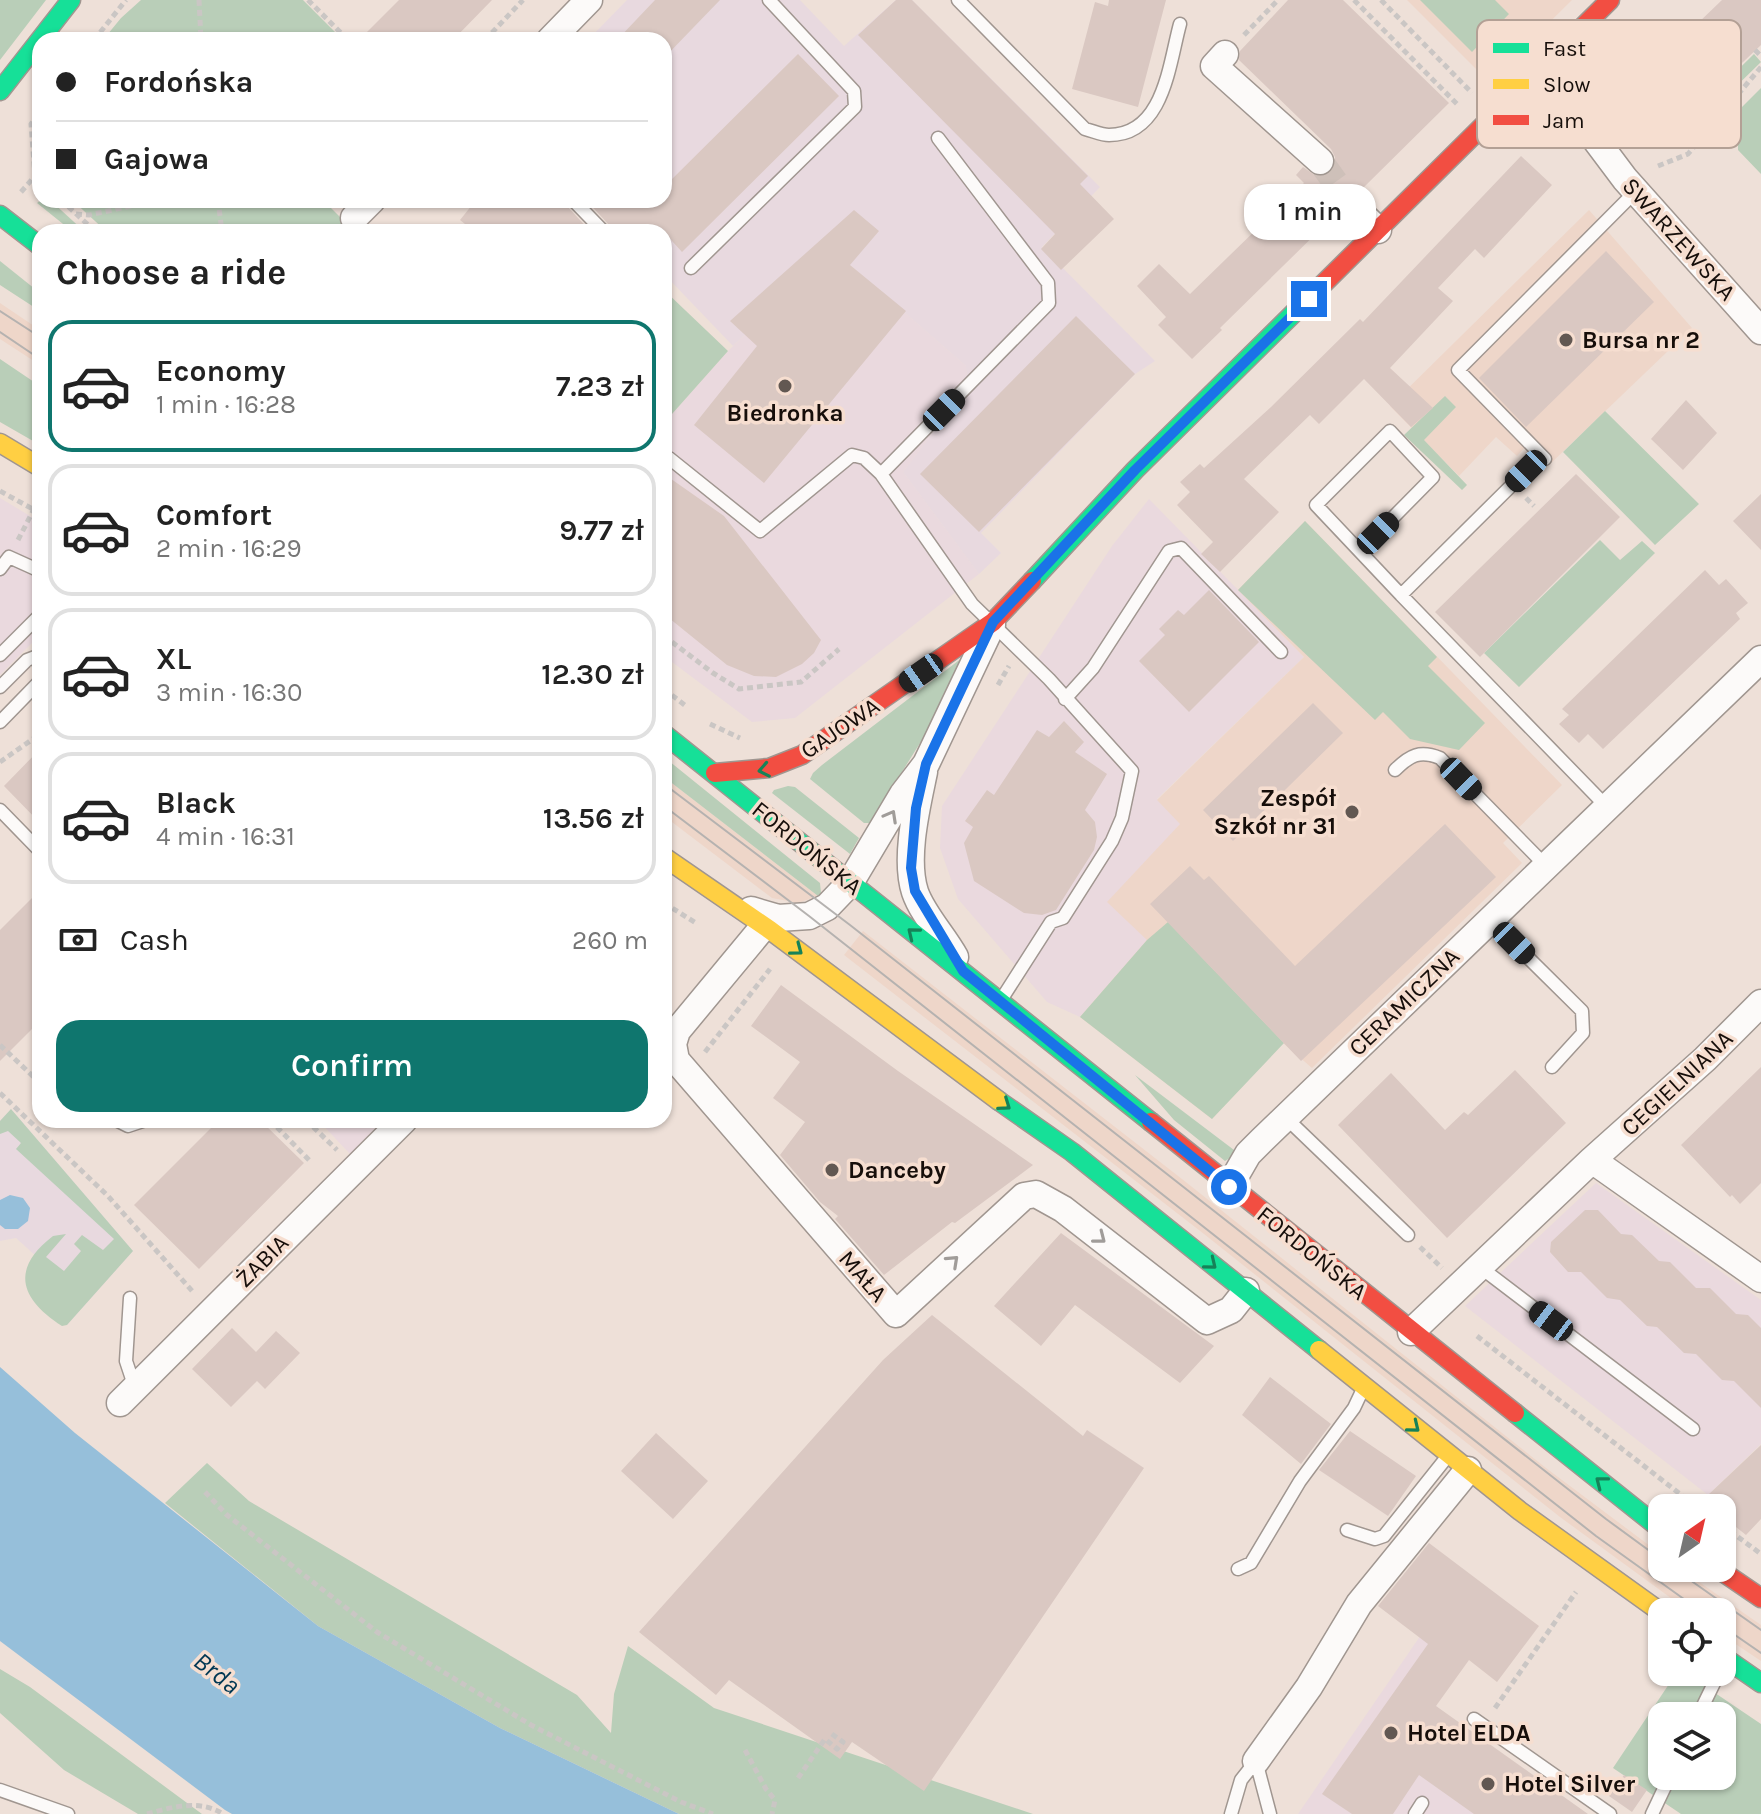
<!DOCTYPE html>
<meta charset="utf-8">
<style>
body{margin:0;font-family:Karla,sans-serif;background:#f6f6f6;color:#222;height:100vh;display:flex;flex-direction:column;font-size:30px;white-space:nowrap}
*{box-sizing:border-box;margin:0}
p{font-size:26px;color:#767676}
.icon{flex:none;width:44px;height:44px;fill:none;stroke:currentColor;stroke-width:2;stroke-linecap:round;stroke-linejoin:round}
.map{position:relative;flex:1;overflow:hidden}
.sheet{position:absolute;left:32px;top:224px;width:640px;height:904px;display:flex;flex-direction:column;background:#fff;border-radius:24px;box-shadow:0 2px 6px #0004}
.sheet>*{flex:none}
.top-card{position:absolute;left:32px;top:32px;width:640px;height:176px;border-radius:24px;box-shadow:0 2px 6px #0004;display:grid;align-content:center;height:176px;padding:0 24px;background:#fff}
.needle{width:52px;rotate:34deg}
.fabs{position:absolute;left:1648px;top:1494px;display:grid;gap:16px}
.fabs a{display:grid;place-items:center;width:88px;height:88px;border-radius:16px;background:#fff;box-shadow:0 2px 6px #0004;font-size:40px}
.end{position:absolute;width:36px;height:36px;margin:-18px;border:10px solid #1a73e8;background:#fff;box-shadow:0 0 0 4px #fff}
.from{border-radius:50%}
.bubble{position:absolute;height:56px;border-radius:24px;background:#fff;box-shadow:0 2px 6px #0004;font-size:26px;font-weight:600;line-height:56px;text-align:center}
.car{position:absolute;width:24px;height:48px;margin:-24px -12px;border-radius:10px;box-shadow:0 0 6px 2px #0007;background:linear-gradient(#222 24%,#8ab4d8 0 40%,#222 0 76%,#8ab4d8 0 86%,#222 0)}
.top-card b{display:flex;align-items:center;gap:28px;height:76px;font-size:30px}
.top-card b+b{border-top:2px solid #e0e0e0}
.top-card i{width:20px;height:20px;background:#222}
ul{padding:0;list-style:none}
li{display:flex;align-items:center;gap:24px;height:132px;margin:0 16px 12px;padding:0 8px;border:4px solid #e0e0e0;border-radius:24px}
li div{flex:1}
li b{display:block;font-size:30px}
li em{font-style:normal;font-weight:600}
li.on{border-color:#0f766e}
li>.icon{width:72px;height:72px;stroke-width:1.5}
h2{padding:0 24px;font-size:36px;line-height:96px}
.pay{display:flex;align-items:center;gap:20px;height:88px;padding:0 24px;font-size:30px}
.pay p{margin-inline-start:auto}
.button{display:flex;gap:16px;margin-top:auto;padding:16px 24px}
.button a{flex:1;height:92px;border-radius:24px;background:#0f766e;color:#fff;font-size:32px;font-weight:600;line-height:92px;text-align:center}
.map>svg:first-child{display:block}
.commercial{fill:#ead9de}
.industrial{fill:#e8d9df}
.built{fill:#eed6c9}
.green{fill:#b9ceb8;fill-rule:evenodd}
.water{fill:#96bfda}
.building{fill:#dac8c2}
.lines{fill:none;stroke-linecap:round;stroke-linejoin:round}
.street-tunnel{stroke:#cec0b9;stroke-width:26;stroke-dasharray:26 13;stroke-linecap:butt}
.lane-casing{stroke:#a09690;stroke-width:15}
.street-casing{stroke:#a09690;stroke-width:29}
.fast-casing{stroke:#a09690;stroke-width:21}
.slow-casing{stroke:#a09690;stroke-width:21}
.jam-casing{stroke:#a09690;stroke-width:21}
.path{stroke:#cac6c4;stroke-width:5;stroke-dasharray:6 4;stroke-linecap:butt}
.lane{stroke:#fcfaf9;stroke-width:12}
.street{stroke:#fcfaf9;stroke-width:26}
.fast{stroke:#16e098;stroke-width:18}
.slow{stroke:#ffcf43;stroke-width:18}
.jam{stroke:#f24e42;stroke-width:18}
.tram{stroke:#b5b2b0;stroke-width:2}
.oneway{stroke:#168258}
.oneway2{stroke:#a09c99}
.route{stroke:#1a73e8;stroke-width:10}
.poi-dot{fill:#625852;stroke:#f6ded0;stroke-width:3}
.labels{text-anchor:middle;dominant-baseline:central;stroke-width:7;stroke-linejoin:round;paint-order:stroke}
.street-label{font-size:24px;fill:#160e0a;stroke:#f6ded0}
.poi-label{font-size:24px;font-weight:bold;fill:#160e0a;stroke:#f6ded0;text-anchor:start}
.water-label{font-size:26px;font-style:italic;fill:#003753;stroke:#f6ded0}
.key{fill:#f6ded0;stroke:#b3a095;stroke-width:2}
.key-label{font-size:22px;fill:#160e0a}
</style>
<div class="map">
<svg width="1761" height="1814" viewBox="0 0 1761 1814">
<rect width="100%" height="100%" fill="#eee0d8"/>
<path class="commercial" d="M834,251L966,366L967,388L903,472L979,574L795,718L752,722L664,656V423L728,351Z
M0,498L40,522V635L0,675Z
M1149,499L1304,657L1157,799L1181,824L1147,940L1080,1017L1047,1002L958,899L940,848L942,806L1112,546Z
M318,1120H383L350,1154Z
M1596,1183L1761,1300V1444L1708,1495L1465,1306Z
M1425,1629L1442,1642L1436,1706L1573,1814H1298Z"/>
<path class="industrial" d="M627,0H800L844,46L896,0H912L1100,187L1042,247L1155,361L1135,374L981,533L1001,553L979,574L903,472L967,388L966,366L834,251L733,346L664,274V40H588Z
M11,1109L133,1251L67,1325L38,1258L16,1238L0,1241V1121Z"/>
<path class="built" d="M1407,0H1572L1489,82Z
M1589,210L1692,328L1548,466L1527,445L1517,456L1496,437L1459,476L1390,406Z
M0,303L40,330V365L0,339Z
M1305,521L1562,785L1503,843L1522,863L1312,1068L1283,1043L1212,1119L1080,1017L1147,940L1107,902L1180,824L1157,800L1304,657L1238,590Z
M664,777L818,896L798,903L772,898L664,816Z
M863,931L1182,1179L1546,1468L1662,1555V1568H1679L1761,1625V1661L1722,1635V1612H1690L1560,1517L1204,1234L844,955Z"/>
<path class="green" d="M0,0H46L0,60Z
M141,0H303L343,40H103L121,18Z
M1420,0H1495L1509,14L1472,52Z
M1754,54L1761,62L1711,111L1704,103Z
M1761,88V174L1738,150V111Z
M41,200H50L85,232H73L37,203Z
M72,200H323L355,232H107Z
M0,261L40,293V311L0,285Z
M664,290L728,351L664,423Z
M0,359L40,386V445L0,422Z
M1445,396L1456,407L1424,440L1467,485L1462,490L1404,435Z
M1605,411L1699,504L1655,545L1563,452Z
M1305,521L1437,657L1428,666L1485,723L1459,750L1410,739L1383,712L1375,720L1238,590Z
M1600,540L1620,560L1642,541L1655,553L1519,687L1484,653Z
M975,648L977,652L870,823H864L810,779L813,773L822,765Z
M664,757L815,879L820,883L821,893L818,896L664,777Z
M788,786L795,787L859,838L850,854L772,793L774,790Z
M1168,922L1284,1043L1212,1119L1080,1017L1147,940Z
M1135,1075L1238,1153L1225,1161L1174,1120Z
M11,1109L133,1251L67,1325L62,1326C20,1299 10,1269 53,1236L66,1234L46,1257L64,1271L81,1251L74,1244L82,1235L103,1250L114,1239L16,1149L21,1143L8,1131L0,1134V1121Z
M207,1463L249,1501L577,1695L611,1733L614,1694L628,1646L714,1708L1033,1814H679L500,1728L318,1626L165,1503Z
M0,1669L30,1687L202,1814H138L64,1770L0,1713Z
M1677,1672H1684L1761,1724V1814H1681L1613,1768ZM1662,1716H1722V1776H1662Z"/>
<path class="water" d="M10,1195L23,1198L30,1208L28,1221L18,1229H5L0,1225V1200Z
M0,1367L75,1433L318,1626L500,1728L679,1814H232L225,1810L0,1641Z"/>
<path class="building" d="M399,0H492L453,40H359Z
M655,0H720L664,58V40H617Z
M896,0H912L1088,176L1080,184L1114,219L1061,270L1041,249L1055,234L858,35Z
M1109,0H1166L1138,107L1072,89L1095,2L1108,6Z
M1288,0H1343L1449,103L1360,191L1348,190L1341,193L1336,202L1338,212L1220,328L1222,330L1192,359L1158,325L1166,317L1137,286L1159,264L1190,294L1304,183L1296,175L1303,167L1316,176H1324L1331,172L1335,165V157L1331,149L1239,60L1240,51Z
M1722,0H1761V45L1686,116L1645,74Z
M798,54L839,96L682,252L664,232H613L610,226L586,200H664V187Z
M1521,156L1552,185L1484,258L1475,249L1438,288L1453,301L1390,368L1433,408L1411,427L1364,379L1319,424L1310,415L1244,479L1279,512L1220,572L1201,554L1213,542L1177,505L1190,492L1180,482L1200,464L1204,468L1271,407L1360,319L1363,322Z
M476,200H564L567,206L591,232H475L460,220Z
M854,210L879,231L850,265L906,311L764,483L694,425L757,346L730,321Z
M1606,251L1654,302L1526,427L1479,378Z
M1076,316L1135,374L979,532L920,474Z
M1686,400L1717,433L1683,470L1651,439Z
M664,474L724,516L821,640L814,653L802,664L776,677L754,676L727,665L664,614Z
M1576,474L1620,517L1480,657L1435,612Z
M1761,494V550L1733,521Z
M1705,570L1719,585L1726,579L1748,603L1736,613L1740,619L1603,749L1588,734L1579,743L1559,724L1569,715L1562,709Z
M1209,590L1259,642L1189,712L1139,661L1165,635L1159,629L1178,610L1184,615Z
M1313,703L1343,733L1233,841L1203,810Z
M1064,721L1084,742L1075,752L1107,774L1085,810L1095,822L1097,837L1094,850L1056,910L1042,915L1024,913L974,881L964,843L973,827L965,821L987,790L994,795L1037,730L1049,737Z
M40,749V823L4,786Z
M1445,824L1496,877L1301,1061L1150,904L1190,866L1204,880L1209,876L1295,966Z
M40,890V1021L0,1061V930Z
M781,985L898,1071L1033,1165L955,1223L952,1222L884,1275L835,1219L838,1216L820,1202L780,1155L805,1122L773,1098L800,1062L751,1026Z
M1761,1067V1183L1740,1204L1732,1195L1730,1197L1681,1145Z
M1515,1070L1566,1123L1447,1238L1338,1125L1391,1073L1445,1130L1464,1112L1468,1115Z
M219,1120H260L304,1163L199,1269L134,1205Z
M1585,1210H1598L1621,1234L1632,1235L1659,1261L1670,1262L1696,1288H1710L1736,1314L1748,1315L1761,1328V1408L1734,1381L1722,1380L1696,1354L1684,1353L1657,1327L1647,1326L1620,1300L1607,1298L1581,1272H1568L1550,1252L1551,1242Z
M1061,1233L1214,1346L1180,1383L1075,1305L1041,1346L994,1306Z
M932,1315L1083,1436L1087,1430L1144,1468L924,1791L852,1742L840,1759L729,1680L716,1695L639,1632L883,1360Z
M232,1328L256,1352L276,1331L300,1353L265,1389L257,1381L231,1407L192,1369Z
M1270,1377L1331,1424L1301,1464L1242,1415Z
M1350,1431L1416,1476L1388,1516L1319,1470Z
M656,1433L708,1481L673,1519L621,1471Z
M1761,1445V1519L1746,1535L1726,1519L1731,1514L1708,1495Z
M1429,1543L1539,1626L1497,1682L1469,1660L1436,1706L1588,1814H1474L1419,1775L1393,1814H1352L1322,1794L1428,1644L1378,1606Z
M1624,1775L1647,1790L1632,1812L1609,1796Z"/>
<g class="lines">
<path class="street-tunnel" d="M1320,161L1352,205"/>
<g class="lane-casing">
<path id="lane" d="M958,0L1085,129C1093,131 1102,135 1109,135C1164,135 1169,64 1180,24
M938,138L1048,283L1049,303L881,474L972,604L1049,679L1132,771L1122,818L1112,841L1063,918L1051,922L1001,1000
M573,200L604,232
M691,268L855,107L854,91L769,0
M669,458L760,531L852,455L864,458L881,474
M1545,459L1458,370L1636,191
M1360,551L1433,477L1390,431L1316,505L1401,595L1526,471
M0,569L9,557L40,571
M1401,595L1607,807
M0,655L40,615
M0,687L27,660L40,655
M1065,699L1093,668L1169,551L1181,548L1281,652
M0,722L40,681
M1395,770C1410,755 1420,750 1440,758L1546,866
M0,810L40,851
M1490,920L1582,1011L1583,1033L1552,1067
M1285,1117L1408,1235
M116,1120L128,1126L146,1120
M1480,1267L1693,1429
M130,1298L126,1361L135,1388
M1347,1530L1375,1539L1384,1536L1447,1457
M1238,1569L1251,1563L1300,1481L1354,1408L1363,1389
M1698,1716L1716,1679V1672
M1474,1719L1610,1814
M1256,1761L1270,1814
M0,1790L68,1814
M1231,1814L1241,1780L1256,1761
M1415,1814L1422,1803
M1652,1814L1670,1776"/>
</g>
<g class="street-casing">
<path id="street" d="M550,40L589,0
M1225,54L1214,66L1320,161
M1539,70L1565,99L1625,179L1761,331
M1352,205L1378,230
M354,218L372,200
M924,772C917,806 904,858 915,892C923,915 943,935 955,957
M751,910L778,918L809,916L827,907L850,883L903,794L926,764L992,625
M764,926L677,1031L673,1044L676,1060L896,1314L1024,1196L1036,1194L1063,1209L1207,1321L1231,1310L1246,1291
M1592,1160L1761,1279
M1229,1187L1248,1154L1262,1140L1761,659
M1411,1332L1592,1160L1705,1059L1761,1003
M120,1403L404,1120
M1256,1761L1309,1687L1359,1604L1468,1470"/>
</g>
<g class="fast-casing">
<path id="fast" d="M0,91L71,0
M0,215L40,246
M1032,581L1135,470L1311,296
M664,734L1151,1122
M999,1101L1072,1152L1319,1350
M1515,1413L1662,1530
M1722,1656L1761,1683"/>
</g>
<g class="slow-casing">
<path id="slow" d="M0,443L40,467
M664,857L770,930L999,1101
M1319,1350L1520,1511L1662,1613"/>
</g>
<g class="jam-casing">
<path id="jam" d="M1311,296L1610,0
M715,773L769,768L802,755L993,622L1032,581
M1151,1122L1515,1413
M1717,1568L1761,1598"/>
</g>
<path class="path" d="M199,0L201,40
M308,0L348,40
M1354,0L1457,104
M1381,0L1472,93
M1244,35L1278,0
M94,40L126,0
M485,40L523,0
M1755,50L1761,56
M1698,105L1717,122
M1658,166L1688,154L1761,67
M21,192L35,176L31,124L40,112
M61,200L96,232
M218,200L222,232
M76,214L89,215L159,200
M0,491L40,513
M1526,498L1534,506
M18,540L34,509
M664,636L713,673L739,689L801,682L839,649
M998,685L1009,666
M664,689L686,706
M710,724L740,738
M0,762L40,734
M664,903L696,923
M0,1045L40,1083
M705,1052L770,969
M0,1093L108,1196L193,1292
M270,1120L309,1160
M306,1120L337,1150
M1420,1247L1442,1268
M1477,1336L1698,1508
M205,1492L227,1515L377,1632L531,1725L681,1802L713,1814
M1722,1525L1761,1554
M1495,1708L1576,1592
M745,1750L766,1789L775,1800L772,1814
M798,1778L825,1739L837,1749L843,1742L829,1732
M147,1814C172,1807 200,1799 223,1814"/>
<use href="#lane" class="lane"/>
<use href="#street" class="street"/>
<use href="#fast" class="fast"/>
<use href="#slow" class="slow"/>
<use href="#jam" class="jam"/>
<path class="tram" d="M0,311L40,337
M0,332L40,359
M664,784L850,925L1606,1519L1662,1560
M664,806L809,916L1596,1536L1702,1612
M1673,1568L1761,1630
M1722,1626L1761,1653"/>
</g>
<defs><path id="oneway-chevron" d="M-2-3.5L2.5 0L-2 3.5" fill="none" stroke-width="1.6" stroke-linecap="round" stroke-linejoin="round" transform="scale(2)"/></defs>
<g class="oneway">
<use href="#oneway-chevron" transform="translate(764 770) rotate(169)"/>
<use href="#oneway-chevron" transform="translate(913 933) rotate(-141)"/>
<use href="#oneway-chevron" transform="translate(797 950) rotate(37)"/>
<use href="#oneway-chevron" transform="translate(1005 1105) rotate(35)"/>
<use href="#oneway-chevron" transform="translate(1211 1264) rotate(39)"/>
<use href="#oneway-chevron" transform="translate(1414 1427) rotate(39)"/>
<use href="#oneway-chevron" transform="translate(1601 1482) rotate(-142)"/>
</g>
<g class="oneway2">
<use href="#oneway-chevron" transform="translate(891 816) rotate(-61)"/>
<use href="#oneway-chevron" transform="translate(1100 1238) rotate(38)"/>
<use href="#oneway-chevron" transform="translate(953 1261) rotate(-43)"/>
</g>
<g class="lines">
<path class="route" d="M1229,1187L963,971L915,891L911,868L916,808L926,764L993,622L1135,470L1309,299"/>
</g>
<g class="poi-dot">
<circle cx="1566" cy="340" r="8"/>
<circle cx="785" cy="386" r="8"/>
<circle cx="1352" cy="812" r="8"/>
<circle cx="832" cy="1170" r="8"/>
<circle cx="1391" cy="1733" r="8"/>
<circle cx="1488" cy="1784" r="8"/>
</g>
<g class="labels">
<g class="street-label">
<text transform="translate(1679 239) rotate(48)">SWARZEWSKA</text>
<text transform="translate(840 728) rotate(-34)">GAJOWA</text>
<text transform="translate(807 848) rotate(39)">FORDOŃSKA</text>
<text transform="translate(1404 1002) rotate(-44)">CERAMICZNA</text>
<text transform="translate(1677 1083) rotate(-43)">CEGIELNIANA</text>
<text transform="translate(1312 1253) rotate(39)">FORDOŃSKA</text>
<text transform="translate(262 1261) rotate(-45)">ŻABIA</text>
<text transform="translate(863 1276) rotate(49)">MAŁA</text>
</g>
<g class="poi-label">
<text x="1582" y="340">Bursa nr 2</text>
<text x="785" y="413" text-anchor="middle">Biedronka</text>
<text x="1336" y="798" text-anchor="end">Zespół<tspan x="1336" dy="28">Szkół nr 31</tspan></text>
<text x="848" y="1170">Danceby</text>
<text x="1407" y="1733">Hotel ELDA</text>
<text x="1504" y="1784">Hotel Silver</text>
</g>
<g class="water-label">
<text transform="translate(217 1673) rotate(38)">Brda</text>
</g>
</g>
<rect x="1477" y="20" width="264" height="128" rx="12" class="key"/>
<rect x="1493" y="43" width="36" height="10" fill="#16e098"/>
<rect x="1493" y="79" width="36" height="10" fill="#ffcf43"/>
<rect x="1493" y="115" width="36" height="10" fill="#f24e42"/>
<g class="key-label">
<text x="1543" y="56">Fast</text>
<text x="1543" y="92">Slow</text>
<text x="1543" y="128">Jam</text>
</g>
</svg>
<div class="fabs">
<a><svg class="needle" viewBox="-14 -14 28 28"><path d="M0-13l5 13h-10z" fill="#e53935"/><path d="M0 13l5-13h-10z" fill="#767676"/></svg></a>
<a><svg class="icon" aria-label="locate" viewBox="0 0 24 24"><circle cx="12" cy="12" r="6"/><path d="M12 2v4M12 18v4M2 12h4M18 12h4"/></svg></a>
<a><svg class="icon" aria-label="layers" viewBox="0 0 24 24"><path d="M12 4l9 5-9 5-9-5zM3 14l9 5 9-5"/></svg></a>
</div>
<i class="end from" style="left:1229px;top:1187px"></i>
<i class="end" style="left:1309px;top:299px"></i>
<div class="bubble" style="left:1244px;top:184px;width:132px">1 min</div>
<i class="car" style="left:944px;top:410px;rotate:45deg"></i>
<i class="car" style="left:1526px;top:471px;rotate:225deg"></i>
<i class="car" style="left:1378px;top:533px;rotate:45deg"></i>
<i class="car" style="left:921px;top:673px;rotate:235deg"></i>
<i class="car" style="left:1461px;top:779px;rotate:136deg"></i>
<i class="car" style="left:1514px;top:943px;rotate:135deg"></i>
<i class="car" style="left:1551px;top:1321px;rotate:307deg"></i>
<div class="top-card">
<b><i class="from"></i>Fordońska</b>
<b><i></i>Gajowa</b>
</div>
<section class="sheet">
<h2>Choose a ride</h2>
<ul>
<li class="on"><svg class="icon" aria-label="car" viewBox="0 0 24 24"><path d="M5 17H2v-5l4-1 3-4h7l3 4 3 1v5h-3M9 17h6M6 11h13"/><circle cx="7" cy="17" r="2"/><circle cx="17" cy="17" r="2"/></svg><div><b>Economy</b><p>1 min · 16:28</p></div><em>7.23 zł</em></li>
<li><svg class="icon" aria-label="car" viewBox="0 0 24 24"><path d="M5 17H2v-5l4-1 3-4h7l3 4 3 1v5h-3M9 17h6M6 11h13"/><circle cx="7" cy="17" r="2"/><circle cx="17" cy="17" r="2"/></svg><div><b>Comfort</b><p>2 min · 16:29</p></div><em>9.77 zł</em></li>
<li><svg class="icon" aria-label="car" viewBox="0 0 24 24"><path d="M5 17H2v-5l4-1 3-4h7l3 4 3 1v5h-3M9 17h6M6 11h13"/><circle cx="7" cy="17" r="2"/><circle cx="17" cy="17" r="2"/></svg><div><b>XL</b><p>3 min · 16:30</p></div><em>12.30 zł</em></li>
<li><svg class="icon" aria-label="car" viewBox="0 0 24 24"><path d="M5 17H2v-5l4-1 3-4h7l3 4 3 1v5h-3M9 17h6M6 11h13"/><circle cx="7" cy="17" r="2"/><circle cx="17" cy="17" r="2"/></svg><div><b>Black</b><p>4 min · 16:31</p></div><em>13.56 zł</em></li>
</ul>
<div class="pay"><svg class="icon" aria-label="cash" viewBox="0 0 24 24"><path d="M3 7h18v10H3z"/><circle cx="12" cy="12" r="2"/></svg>Cash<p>260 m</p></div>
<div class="button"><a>Confirm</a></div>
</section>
</div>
